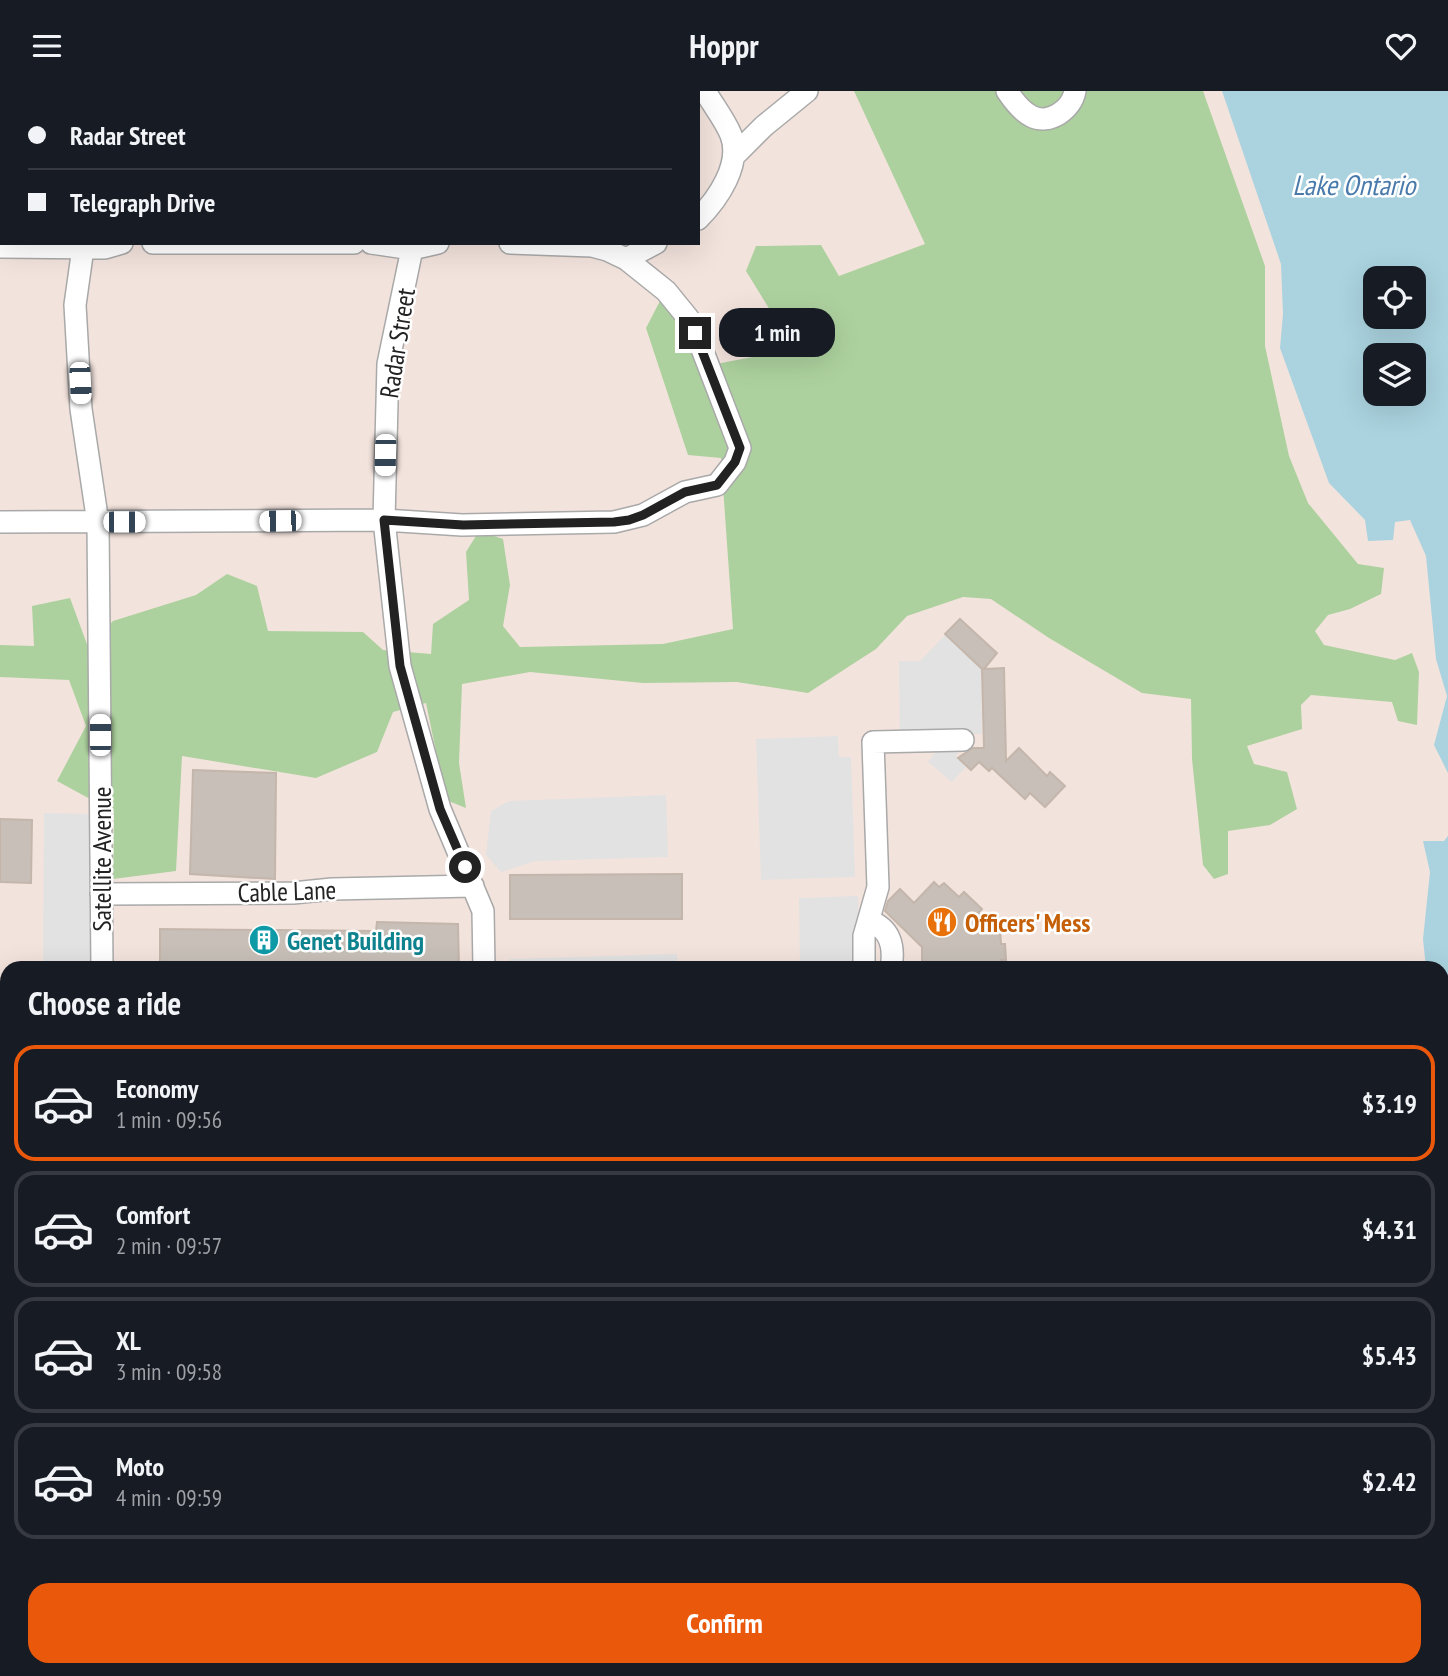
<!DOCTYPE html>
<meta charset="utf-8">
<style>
body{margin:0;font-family:"PT Sans Narrow",sans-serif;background:#242831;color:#f1f3f6;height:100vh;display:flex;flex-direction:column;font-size:26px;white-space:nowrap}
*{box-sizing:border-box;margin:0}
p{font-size:23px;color:#9ea1a6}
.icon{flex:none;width:38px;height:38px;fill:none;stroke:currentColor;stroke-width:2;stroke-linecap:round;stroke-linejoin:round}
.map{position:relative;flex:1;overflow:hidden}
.drawer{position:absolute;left:0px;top:870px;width:1449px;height:716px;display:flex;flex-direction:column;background:#171b24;border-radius:21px 21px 0 0;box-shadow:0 7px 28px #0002}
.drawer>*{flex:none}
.hud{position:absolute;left:0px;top:0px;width:700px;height:154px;box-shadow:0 7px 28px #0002;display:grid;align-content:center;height:154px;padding:0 28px;background:#171b24}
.fabs{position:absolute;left:1363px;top:175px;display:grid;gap:14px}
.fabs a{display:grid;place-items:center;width:63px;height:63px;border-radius:14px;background:#171b24;box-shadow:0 7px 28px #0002;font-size:35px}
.end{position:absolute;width:32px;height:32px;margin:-16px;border:9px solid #222;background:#fff;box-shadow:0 0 0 4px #fff}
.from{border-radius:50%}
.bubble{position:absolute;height:49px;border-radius:21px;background:#171b24;box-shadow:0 7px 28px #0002;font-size:23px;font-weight:800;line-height:49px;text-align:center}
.car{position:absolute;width:21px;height:42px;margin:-21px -10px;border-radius:9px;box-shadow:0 0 5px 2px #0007;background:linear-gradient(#fff 24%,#345 0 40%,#fff 0 76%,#345 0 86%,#fff 0)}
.hud b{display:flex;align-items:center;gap:24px;height:66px;font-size:26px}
.hud b+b{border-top:2px solid #363941}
.hud i{width:18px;height:18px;background:#f1f3f6}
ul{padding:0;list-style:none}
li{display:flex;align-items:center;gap:21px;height:116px;margin:0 14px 10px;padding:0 14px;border:4px solid #363941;border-radius:21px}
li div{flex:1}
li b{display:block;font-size:26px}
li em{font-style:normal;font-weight:800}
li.active{border-color:#ea580c}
li>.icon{width:63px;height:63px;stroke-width:1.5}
h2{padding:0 28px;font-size:32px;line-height:84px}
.button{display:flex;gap:14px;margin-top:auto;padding:14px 28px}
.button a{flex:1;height:80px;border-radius:21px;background:#ea580c;color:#fff;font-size:28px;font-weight:800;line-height:80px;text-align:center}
header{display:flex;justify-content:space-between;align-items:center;height:91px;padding:0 28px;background:#171b24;font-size:32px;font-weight:800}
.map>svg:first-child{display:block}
.military{fill:#f3e3dd;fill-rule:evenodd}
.forest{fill:#add19e}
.parking{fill:#e2e2e2}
.water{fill:#aad3df;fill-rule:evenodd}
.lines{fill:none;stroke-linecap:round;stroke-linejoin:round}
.stream{stroke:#aad3df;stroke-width:4.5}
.building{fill:#c7bfb8;stroke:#c4b6ab;stroke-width:2}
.minor-casing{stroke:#a9a9a9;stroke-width:24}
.minor{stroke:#fff;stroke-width:21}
.route{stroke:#222;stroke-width:9}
.labels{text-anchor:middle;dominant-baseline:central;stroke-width:5;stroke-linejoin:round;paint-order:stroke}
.street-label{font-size:26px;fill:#222;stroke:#fff}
.food-label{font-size:26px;font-weight:bold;fill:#c56008;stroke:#fff;text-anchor:start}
.culture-label{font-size:26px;font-weight:bold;fill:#0d838f;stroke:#fff;text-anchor:start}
.water-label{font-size:28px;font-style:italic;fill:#4a7aab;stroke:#fff}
</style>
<header><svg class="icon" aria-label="menu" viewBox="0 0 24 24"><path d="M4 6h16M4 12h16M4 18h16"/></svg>Hoppr<svg class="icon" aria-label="heart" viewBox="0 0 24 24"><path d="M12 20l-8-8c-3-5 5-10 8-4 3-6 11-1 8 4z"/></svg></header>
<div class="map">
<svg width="1448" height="1585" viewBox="0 0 1448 1585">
<rect width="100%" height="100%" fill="#f2efe9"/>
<path class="military" d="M0,0H1353L1448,269V1585H0ZM2,2H698V152H2ZM1376,187H1414V226H1376ZM1376,264H1414V303H1376ZM7,877H1442V1578H7Z"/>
<path class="forest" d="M0,0H329L330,2H2L0,131Z
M854,0H1203L1265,175V255L1289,365L1308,412L1358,473L1384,477L1381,503L1350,518L1328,524L1315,540L1324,554L1395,569L1412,562L1419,581L1417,634L1398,630L1392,611L1311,604L1301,614L1302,638L1247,655L1254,673L1287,681L1297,718L1270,734L1228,740V783L1214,788L1203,774L1192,668L1191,608L1142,602L1049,547L991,508L963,506L907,525L876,558L808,602L737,591L643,592L530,581L462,593L459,672L466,717L446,709L426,612L393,621L377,661L316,687L182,665L176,780L113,788L114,721L57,690L86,635L69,589L0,586V554L34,555L32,515L70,507L88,556L113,530L196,504L227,483L257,495L268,540L363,541L383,559L431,563L433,533L469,509L466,461L479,440L503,448L510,494L503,535L520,556L663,553L733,538L721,367L688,364L646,237L662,206L706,275L794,258L746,180L756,155L821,154L839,185L925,153Z
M1442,1039L1448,1043V1585H1299L1283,1579L1442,1578Z
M1055,1578H1206V1579L1192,1585H1053Z"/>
<path class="parking" d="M945,544L981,578L982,643H973V655H964L956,665L966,676L952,691L928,671L937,659L900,657L899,570H920Z
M838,645L839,666H851L855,786L761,789L756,648Z
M666,704L668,766L536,770L501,781L486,764L491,720L509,710Z
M44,722L89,723L90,877H43Z
M858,805L860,877H800L799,807Z
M677,863V877H510V868Z
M0,980H7V1064H0Z
M0,1412L7,1413V1547L0,1548Z"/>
<path class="water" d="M1222,0H1448V682L1434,654L1447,605L1436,568L1426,465L1410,429L1395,431L1393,449L1368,450L1365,429L1329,392L1280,257L1283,223L1281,173ZM1376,187H1414V226H1376ZM1376,264H1414V303H1376Z
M1448,745V1005L1442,994V877H1426L1423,848L1430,781L1423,750H1444Z"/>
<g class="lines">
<path class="stream" d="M1442,1254L1448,1250"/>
</g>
<path class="building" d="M960,528L997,562L984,578L1004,577L1006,670L1019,657L1047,685L1050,681L1065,695L1045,716L1030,702L1025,708L992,677L989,680L979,671L971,679L958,667L973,657H984L982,578L945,543Z
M193,679L276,682L275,788L190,783Z
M0,728L32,729L31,792L0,791Z
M682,783V828H510V784Z
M934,791L939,796L944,792L959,806L964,801L982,818L978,822L996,838H1000L1001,853H1005L1006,869H1001V877H922V856L885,820L888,810L900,798L914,812Z
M377,831L458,833L459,877H160V838L376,840Z"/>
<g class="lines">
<g class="minor-casing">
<path id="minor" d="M375,0L376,2
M1007,0C1013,9 1021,20 1031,25C1049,35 1072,18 1075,0
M735,64L764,35L807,0
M698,128C718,108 742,73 731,44C725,29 713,14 705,0
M153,152H354
M371,152L412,158L438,152
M0,156L105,157L122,152
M83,157L75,214L81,318L98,432L102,877
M412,158L388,273L384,429L400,575L440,718L483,820L484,877
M626,168L656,152
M0,431L384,429L462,434L614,431L643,424L685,401L717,394L735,371L740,357L702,258L688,227L666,200L626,168L607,159L592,155L510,152
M101,803L293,802L332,798L473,795
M869,830C890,837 895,855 891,877
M864,877V845L878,796L873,651L963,649
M0,1093H7
M0,1575L7,1573
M260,1578V1585
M594,1578V1585
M850,1578V1580"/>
</g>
<use href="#minor" class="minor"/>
</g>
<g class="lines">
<path class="route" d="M465,776L440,718L400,575L384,429L463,434L614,431L629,429L643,424L685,401L717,394L735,371L740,357L695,242"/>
</g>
<defs>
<g id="restaurant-disc" transform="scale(1.575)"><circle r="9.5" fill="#e8710a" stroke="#fff"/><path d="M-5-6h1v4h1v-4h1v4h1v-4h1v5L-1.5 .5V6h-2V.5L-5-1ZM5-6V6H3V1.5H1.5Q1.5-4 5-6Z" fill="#fff"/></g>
<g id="building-disc" transform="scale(1.575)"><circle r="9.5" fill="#0f9aa8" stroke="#fff"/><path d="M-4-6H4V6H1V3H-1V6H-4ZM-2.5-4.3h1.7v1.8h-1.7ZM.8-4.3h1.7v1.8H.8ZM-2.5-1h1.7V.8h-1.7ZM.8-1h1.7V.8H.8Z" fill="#fff"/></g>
</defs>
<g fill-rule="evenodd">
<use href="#restaurant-disc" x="942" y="831"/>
<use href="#building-disc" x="264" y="849"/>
</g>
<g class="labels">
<g class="street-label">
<text transform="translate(397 252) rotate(-81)">Radar Street</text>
<text transform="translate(101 768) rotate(-90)">Satellite Avenue</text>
<text transform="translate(287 800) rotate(-2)">Cable Lane</text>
</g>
<g class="food-label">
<text x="965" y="831">Officers' Mess</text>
</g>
<g class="culture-label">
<text x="287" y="849">Genet Building</text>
</g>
<g class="water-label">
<text x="1354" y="93">Lake Ontario</text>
</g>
</g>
</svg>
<div class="fabs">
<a><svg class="icon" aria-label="locate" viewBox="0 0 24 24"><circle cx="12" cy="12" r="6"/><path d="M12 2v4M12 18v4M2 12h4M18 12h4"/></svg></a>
<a><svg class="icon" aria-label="layers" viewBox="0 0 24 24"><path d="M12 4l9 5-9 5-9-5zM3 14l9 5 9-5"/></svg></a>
</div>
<i class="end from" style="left:465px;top:776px"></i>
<i class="end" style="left:695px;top:242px"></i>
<div class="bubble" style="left:719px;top:217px;width:116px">1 min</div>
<i class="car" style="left:80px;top:292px;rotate:177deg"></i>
<i class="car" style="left:385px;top:364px;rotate:181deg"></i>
<i class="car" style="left:280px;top:430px;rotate:269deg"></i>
<i class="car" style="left:124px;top:431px;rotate:90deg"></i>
<i class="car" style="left:100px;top:644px;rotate:0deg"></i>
<div class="hud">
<b><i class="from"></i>Radar Street</b>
<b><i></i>Telegraph Drive</b>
</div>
<section class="drawer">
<h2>Choose a ride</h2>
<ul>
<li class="active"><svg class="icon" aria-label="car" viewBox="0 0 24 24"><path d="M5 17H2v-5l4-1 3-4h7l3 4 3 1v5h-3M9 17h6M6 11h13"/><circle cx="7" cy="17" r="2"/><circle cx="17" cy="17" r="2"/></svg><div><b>Economy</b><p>1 min · 09:56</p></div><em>$3.19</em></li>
<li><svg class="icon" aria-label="car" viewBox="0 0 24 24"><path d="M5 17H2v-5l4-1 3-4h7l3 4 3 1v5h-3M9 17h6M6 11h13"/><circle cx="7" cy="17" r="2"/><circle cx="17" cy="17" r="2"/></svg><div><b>Comfort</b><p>2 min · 09:57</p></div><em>$4.31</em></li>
<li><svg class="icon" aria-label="car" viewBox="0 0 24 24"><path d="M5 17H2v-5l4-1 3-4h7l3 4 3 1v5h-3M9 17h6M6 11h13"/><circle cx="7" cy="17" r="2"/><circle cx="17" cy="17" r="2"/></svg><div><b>XL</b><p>3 min · 09:58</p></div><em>$5.43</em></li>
<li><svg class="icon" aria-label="car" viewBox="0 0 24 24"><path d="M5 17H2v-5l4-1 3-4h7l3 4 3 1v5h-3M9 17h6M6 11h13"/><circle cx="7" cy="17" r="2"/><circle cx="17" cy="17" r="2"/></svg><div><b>Moto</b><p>4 min · 09:59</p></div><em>$2.42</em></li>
</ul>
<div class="button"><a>Confirm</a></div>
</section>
</div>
